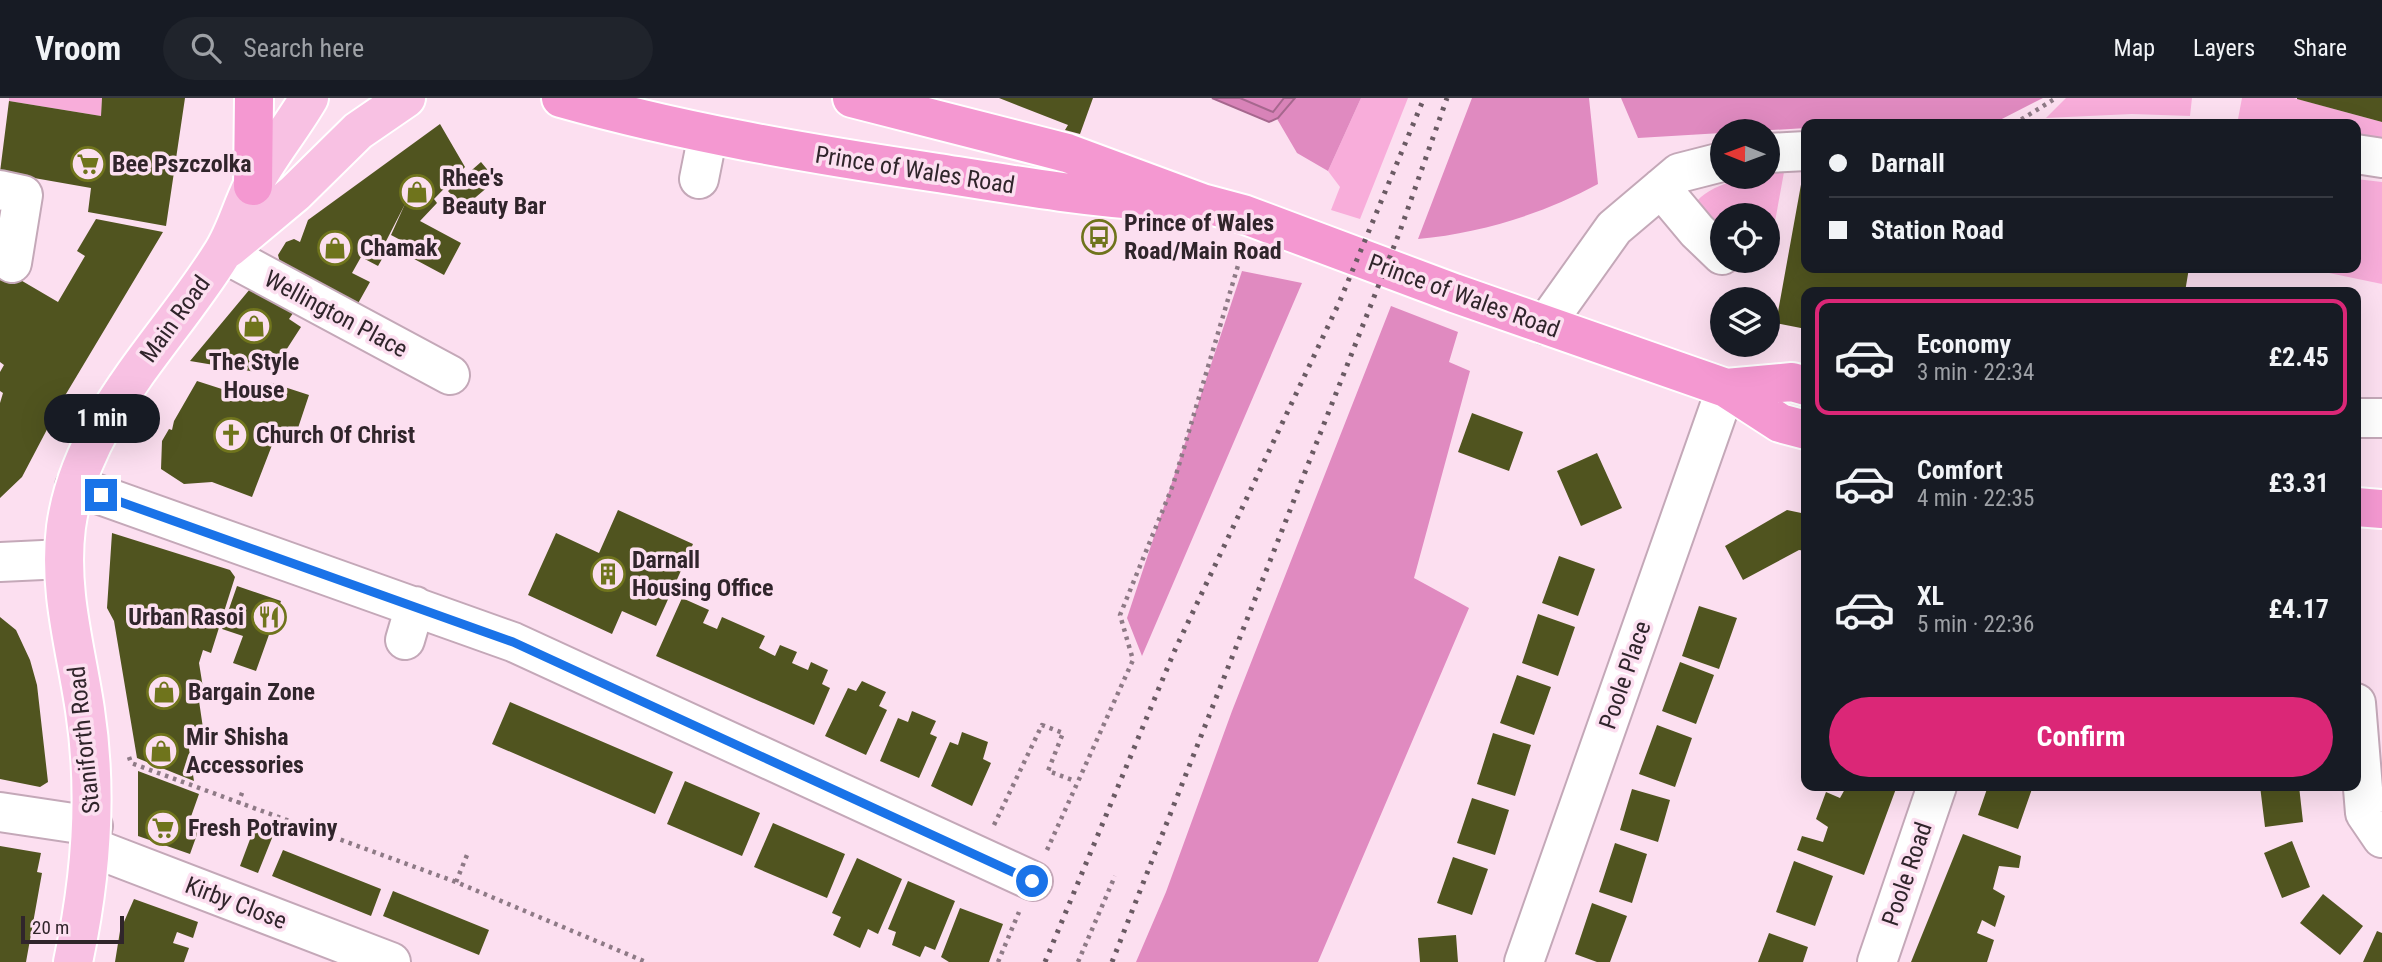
<!DOCTYPE html>
<meta charset="utf-8">
<style>
body{margin:0;font-family:"Roboto Condensed",sans-serif;background:#20242c;color:#f1f3f6;height:100vh;display:flex;flex-direction:column;font-size:26px;white-space:nowrap}
*{box-sizing:border-box;margin:0}
p{font-size:23px;color:#9ea1a6}
.icon{flex:none;width:38px;height:38px;fill:none;stroke:currentColor;stroke-width:2;stroke-linecap:round;stroke-linejoin:round}
.map{position:relative;flex:1;overflow:hidden}
.side{position:absolute;left:1801px;top:189px;width:560px;height:504px;display:flex;flex-direction:column;background:#171b24;border-radius:14px;box-shadow:0 7px 28px #0002}
.side>*{flex:none}
.hud{position:absolute;left:1801px;top:21px;width:560px;height:154px;border-radius:14px;box-shadow:0 7px 28px #0002;display:grid;align-content:center;height:154px;padding:0 28px;background:#171b24}
.needle{width:46px;rotate:271deg}
.controls{position:absolute;left:1710px;top:21px;display:grid;gap:14px}
.controls a{display:grid;place-items:center;width:70px;height:70px;border-radius:50%;background:#171b24;box-shadow:0 7px 28px #0002;font-size:35px}
.scale{position:absolute;left:21px;bottom:18px;width:103px;box-sizing:border-box;padding-left:7px;border:4px solid #30252b;border-top:0;font-size:19px;line-height:24px;white-space:nowrap;color:#30252b;-webkit-text-stroke:5px #fcdff0;paint-order:stroke}
.end{position:absolute;width:32px;height:32px;margin:-16px;border:9px solid #1a73e8;background:#fff;box-shadow:0 0 0 4px #fff}
.from{border-radius:50%}
.bubble{position:absolute;height:49px;border-radius:24px;background:#171b24;box-shadow:0 7px 28px #0002;font-size:23px;font-weight:700;line-height:49px;text-align:center}
.hud b{display:flex;align-items:center;gap:24px;height:66px;font-size:26px}
.hud b+b{border-top:2px solid #363941}
.hud i{width:18px;height:18px;background:#f1f3f6}
ul{padding:12px 0 0;list-style:none}
li{display:flex;align-items:center;gap:21px;height:116px;margin:0 14px 10px;padding:0 14px;border:4px solid transparent;border-radius:14px}
li div{flex:1}
li b{display:block;font-size:26px}
li em{font-style:normal;font-weight:700}
li.selected{border-color:#db2777}
li>.icon{width:63px;height:63px;stroke-width:1.5}
.action{display:flex;gap:14px;margin-top:auto;padding:14px 28px}
.action a{flex:1;height:80px;border-radius:42px;background:#db2777;color:#fff;font-size:28px;font-weight:700;line-height:80px;text-align:center}
header{display:flex;align-items:center;gap:42px;box-sizing:border-box;height:98px;padding:0 35px;background:#171b24;border-bottom:2px solid #363941}
header strong{font-size:33px}
nav{display:flex;gap:38px;margin-inline-start:auto;font-size:24px}
.search{width:490px;height:63px;background:#20242c;display:flex;align-items:center;gap:18px;box-sizing:border-box;padding:0 24px;border-radius:38px;color:#9ea1a6;font-size:26px}
.map>svg:first-child{display:block}
.green{fill:#f8adda}
.forest{fill:#e08ac0}
.water{fill:#d883b8;stroke:#a6678e;stroke-width:2}
.building{fill:#50541f}
.lines{fill:none;stroke-linecap:round;stroke-linejoin:round}
.minor-casing{stroke:#c4a8b8;stroke-width:42}
.major-casing{stroke:#fff;stroke-width:42}
.highway-casing{stroke:#fff;stroke-width:42}
.path{stroke:#8e7a86;stroke-width:4.5;stroke-dasharray:3.5 5;stroke-linecap:butt}
.minor{stroke:#fff;stroke-width:38}
.major{stroke:#f8c1e3;stroke-width:38}
.highway{stroke:#f498d1;stroke-width:38}
.rail{stroke:#6a5a63;stroke-width:5;stroke-dasharray:3.5 7;stroke-linecap:butt}
.route{stroke:#1a73e8;stroke-width:9}
.labels{text-anchor:middle;dominant-baseline:central;stroke-width:7;stroke-linejoin:round;paint-order:stroke}
.poi-label{font-size:24px;font-weight:bold;fill:#30252b;stroke:#fcdff0;text-anchor:start}
.street-label{font-size:24px;fill:#30252b;stroke:#fcdff0}
</style>
<header>
<strong>Vroom</strong>
<div class="search"><svg class="icon" aria-label="search" viewBox="0 0 24 24"><circle cx="10" cy="10" r="6"/><path d="M15 15l6 6"/></svg>Search here</div>
<nav><a>Map</a><a>Layers</a><a>Share</a></nav>
</header>
<div class="map">
<svg width="2382" height="864" viewBox="0 0 2382 864">
<rect width="100%" height="100%" fill="#fcdff0"/>
<path class="green" d="M9,0H102L101,18L9,3Z
M1361,0H1408L1360,121L1331,112L1340,89L1328,73Z
M2066,0H2192L2190,18L2132,16L2046,20Z
M2242,0H2294L2382,24V44L2356,39V26H2270L2238,21Z
M1784,74L1774,129L1768,128V117H1722V123L1710,120L1697,103C1717,82 1760,76 1784,74Z
M2356,81L2382,84V186L2305,170H2356Z"/>
<path class="forest" d="M1240,0H1361L1328,73L1297,55L1273,14Z
M1472,0H1589L1598,86C1543,116 1481,135 1418,141Z
M1621,0H2043L1996,24L1806,26V30L1638,40Z
M1242,173L1302,185L1142,558L1127,520Z
M1391,208L1458,234L1449,264L1470,273L1414,480L1469,510L1318,864H1136L1166,794L1232,613Z"/>
<path class="water" d="M1212,0H1240L1273,14L1284,0H1295L1278,20L1269,24Z"/>
<path class="building" d="M102,0H185L166,128L88,114L91,90L0,74L9,3L101,18Z
M999,0H1093L1080,36L1065,32L1068,27Z
M2297,0H2382V24L2297,1Z
M440,26L465,69L434,101L437,105L420,123L461,145L444,177L403,155L408,146L391,137L405,106L382,151L386,154L378,168L361,159L352,175L370,184L356,209L281,168L278,157L286,144L294,141L300,144L308,122Z
M481,64L496,82L463,110L448,93Z
M1802,81L1806,82V170H2189L2185,194H1806V231L1776,225Z
M96,121L163,134L63,301L22,379L0,400V305L3,295L0,293V274L4,267L0,264V170L58,204L85,158L77,153Z
M250,191L298,208L289,221L301,229L281,260L270,253L256,274L190,263Z
M197,283L262,304L269,284L309,297L292,348L274,342L252,399L212,384L184,386L161,371L162,343L169,331L172,332L174,323Z
M1472,315L1523,334L1509,373L1458,354Z
M1597,355L1622,410L1581,428L1557,373Z
M618,412L693,446L656,528L622,513L612,536L528,497L556,435L599,455Z
M1787,412L1806,416V453L1799,452L1743,482L1725,448Z
M112,435L230,472L235,479L211,555L203,552L199,565L205,602L199,603L203,630L186,632L194,683L137,660L114,523L107,510Z
M1559,458L1595,471L1578,518L1542,505Z
M237,488L281,503L256,573L233,565L243,538L222,531Z
M682,500L709,512L703,525L717,531L722,519L765,538L759,550L775,558L780,547L797,554L792,565L808,572L811,564L828,572L822,586L830,590L814,627L656,558Z
M1699,508L1737,520L1719,571L1682,558Z
M1538,516L1575,529L1558,578L1522,565Z
M0,519L16,532L30,562L37,587L48,684L40,689L0,681Z
M1680,564L1714,577L1696,626L1662,613Z
M1517,577L1551,589L1534,637L1500,625Z
M862,583L886,594L879,608L887,612L866,657L825,638L848,590L856,593Z
M510,604L673,674L655,716L492,646Z
M912,613L936,623L930,636L937,639L919,680L880,663L898,620L908,624Z
M1657,627L1692,640L1675,689L1639,676Z
M962,634L988,644L983,661L991,665L972,708L931,688L950,644L958,647Z
M1493,635L1531,647L1515,698L1477,686Z
M138,673L199,696L188,727L199,731L190,756L138,738Z
M685,683L760,715L742,758L667,726Z
M1838,688H1897L1864,777L1797,752L1802,738L1823,744L1828,729L1816,721L1826,694L1840,700L1845,691Z
M1988,688H2033L2018,731L1978,717Z
M2260,688H2299L2303,724L2265,729Z
M1632,691L1670,702L1658,744L1620,732Z
M1472,700L1509,712L1495,757L1457,745Z
M773,725L845,756L827,800L754,769Z
M255,728L274,735L258,775L240,768Z
M1963,736L2021,758L2019,770L1999,768L1993,791L2005,798L1995,829L1982,822L1977,835L1994,842L1987,864H1911Z
M2292,743L2310,789L2282,800L2264,755Z
M1615,745L1647,756L1632,805L1599,794Z
M0,748L41,755L37,774L42,775L26,864H0Z
M283,752L381,791L371,818L272,778Z
M1453,759L1488,771L1472,817L1437,805Z
M857,760L902,781L878,836L868,831L860,850L833,837L841,819L832,815Z
M1794,763L1833,778L1815,828L1776,814Z
M908,783L955,803L935,852L925,848L920,859L892,847L896,834L888,831Z
M393,793L489,832L479,857L383,818Z
M2323,796L2363,828L2340,857L2300,825Z
M134,801L198,824L193,840L177,834L173,845L189,850L184,864H115L120,833Z
M1592,805L1627,818L1610,864H1597L1575,856Z
M960,810L1003,826L989,864H949L941,859Z
M2377,833L2382,835V864H2363Z
M1769,835L1808,849L1803,864H1758Z
M1456,837L1458,864H1420L1418,840Z"/>
<g class="lines">
<g class="minor-casing">
<path id="minor" d="M1768,55L1806,53
M2356,56L2382,60
M699,81L708,36
M1661,90L1697,133L1722,157
M0,92L23,97L12,165
M223,155L450,277
M1545,227L1614,130L1679,75L1722,64
M2356,320H2382
M75,388L513,544L1033,783
M0,464L64,461
M405,542L415,508
M2356,605L2365,715L2382,740
M0,714L93,728
M91,749L391,864
M1524,864L1726,290
M1877,864L1937,688"/>
</g>
<g class="major-casing">
<path id="major" d="M229,150L295,95L358,33L406,0
M73,864C91,781 98,697 85,612C76,551 58,493 66,429C81,321 166,245 221,157C235,136 241,111 252,89C268,58 291,31 309,0"/>
</g>
<g class="highway-casing">
<path id="highway" d="M561,0C685,35 810,56 938,75C1013,87 1089,100 1165,104
M852,0L1067,55L1202,105L1243,116L1454,195L1726,290L1780,325L1806,332
M253,88L254,0
M1726,290L1792,284L1806,288
M2356,409L2382,411"/>
</g>
<path class="path" d="M2014,26L2056,0
M129,659L131,665L456,784L646,864
M238,706L243,692
M994,727L1042,627L1063,635L1048,673L1075,683
M1047,752L1133,562L1120,517L1173,387L1242,154
M456,784L467,757
M998,864L1019,814
M1078,864L1115,778"/>
<use href="#minor" class="minor"/>
<use href="#major" class="major"/>
<use href="#highway" class="highway"/>
<path class="rail" d="M1045,864L1174,554L1339,205L1424,0
M1112,864L1400,133L1447,0"/>
</g>
<g class="lines">
<path class="route" d="M101,397L513,544L1032,783"/>
</g>
<defs>
<g id="supermarket-ring" transform="scale(1.75)"><circle r="9.5" fill="#fcdff0" stroke="#6f741c" stroke-width="1.5"/><path d="M-6-5.5h2.5l.6 2H6L4.5 2H-2.5L-4.4-4H-6ZM-1.5 3.2a1.3 1.3 0 1 0 .1 0ZM3 3.2a1.3 1.3 0 1 0 .1 0Z" fill="#6f741c"/></g>
<g id="shop-ring" transform="scale(1.75)"><circle r="9.5" fill="#fcdff0" stroke="#6f741c" stroke-width="1.5"/><path d="M-5-2.5h2.3a2.7 3.5 0 0 1 5.4 0H5L5.5 6h-11ZM-1.5-2.5h3a1.5 2.3 0 0 0-3 0Z" fill="#6f741c"/></g>
<g id="bus-ring" transform="scale(1.75)"><circle r="9.5" fill="#fcdff0" stroke="#6f741c" stroke-width="1.5"/><path d="M-5-6H5V4H4V6H2V4H-2V6H-4V4H-5ZM-3.5-4V0h7V-4ZM-3.5 1.2v1.5H-2V1.2ZM2 1.2v1.5H3.5V1.2Z" fill="#6f741c"/></g>
<g id="church-ring" transform="scale(1.75)"><circle r="9.5" fill="#fcdff0" stroke="#6f741c" stroke-width="1.5"/><path d="M-1.2-6h2.4v3.5h3.3v2.4h-3.3V6h-2.4V-.1h-3.3v-2.4h3.3Z" fill="#6f741c"/></g>
<g id="building-ring" transform="scale(1.75)"><circle r="9.5" fill="#fcdff0" stroke="#6f741c" stroke-width="1.5"/><path d="M-4-6H4V6H1V3H-1V6H-4ZM-2.5-4.3h1.7v1.8h-1.7ZM.8-4.3h1.7v1.8H.8ZM-2.5-1h1.7V.8h-1.7ZM.8-1h1.7V.8H.8Z" fill="#6f741c"/></g>
<g id="restaurant-ring" transform="scale(1.75)"><circle r="9.5" fill="#fcdff0" stroke="#6f741c" stroke-width="1.5"/><path d="M-5-6h1v4h1v-4h1v4h1v-4h1v5L-1.5 .5V6h-2V.5L-5-1ZM5-6V6H3V1.5H1.5Q1.5-4 5-6Z" fill="#6f741c"/></g>
</defs>
<g fill-rule="evenodd">
<use href="#supermarket-ring" x="88" y="66"/>
<use href="#shop-ring" x="417" y="94"/>
<use href="#bus-ring" x="1099" y="139"/>
<use href="#shop-ring" x="335" y="150"/>
<use href="#shop-ring" x="254" y="228"/>
<use href="#church-ring" x="231" y="337"/>
<use href="#building-ring" x="608" y="476"/>
<use href="#restaurant-ring" x="269" y="519"/>
<use href="#shop-ring" x="164" y="594"/>
<use href="#shop-ring" x="161" y="653"/>
<use href="#supermarket-ring" x="163" y="730"/>
</g>
<g class="labels">
<g class="poi-label">
<text x="112" y="66">Bee Pszczolka</text>
<text x="442" y="80">Rhee's<tspan x="442" dy="28">Beauty Bar</tspan></text>
<text x="1124" y="125">Prince of Wales<tspan x="1124" dy="28">Road/Main Road</tspan></text>
<text x="360" y="150">Chamak</text>
<text x="254" y="264" text-anchor="middle">The Style<tspan x="254" dy="28">House</tspan></text>
<text x="256" y="337">Church Of Christ</text>
<text x="632" y="462">Darnall<tspan x="632" dy="28">Housing Office</tspan></text>
<text x="244" y="519" text-anchor="end">Urban Rasoi</text>
<text x="188" y="594">Bargain Zone</text>
<text x="186" y="639">Mir Shisha<tspan x="186" dy="28">Accessories</tspan></text>
<text x="188" y="730">Fresh Potraviny</text>
</g>
<g class="street-label">
<text transform="translate(915 72) rotate(9)">Prince of Wales Road</text>
<text transform="translate(1464 198) rotate(20)">Prince of Wales Road</text>
<text transform="translate(336 216) rotate(28)">Wellington Place</text>
<text transform="translate(175 221) rotate(-54)">Main Road</text>
<text transform="translate(1625 577) rotate(-71)">Poole Place</text>
<text transform="translate(84 642) rotate(-96)">Staniforth Road</text>
<text transform="translate(1907 776) rotate(-71)">Poole Road</text>
<text transform="translate(236 805) rotate(21)">Kirby Close</text>
</g>
</g>
</svg>
<div class="controls">
<a><svg class="needle" viewBox="-14 -14 28 28"><path d="M0-13l5 13h-10z" fill="#e53935"/><path d="M0 13l5-13h-10z" fill="#9ea1a6"/></svg></a>
<a><svg class="icon" aria-label="locate" viewBox="0 0 24 24"><circle cx="12" cy="12" r="6"/><path d="M12 2v4M12 18v4M2 12h4M18 12h4"/></svg></a>
<a><svg class="icon" aria-label="layers" viewBox="0 0 24 24"><path d="M12 4l9 5-9 5-9-5zM3 14l9 5 9-5"/></svg></a>
</div>
<div class="scale">20 m</div>
<i class="end from" style="left:1032px;top:783px"></i>
<i class="end" style="left:101px;top:397px"></i>
<div class="bubble" style="left:44px;top:296px;width:116px">1 min</div>
<div class="hud">
<b><i class="from"></i>Darnall</b>
<b><i></i>Station Road</b>
</div>
<section class="side">
<ul>
<li class="selected"><svg class="icon" aria-label="car" viewBox="0 0 24 24"><path d="M5 17H2v-5l4-1 3-4h7l3 4 3 1v5h-3M9 17h6M6 11h13"/><circle cx="7" cy="17" r="2"/><circle cx="17" cy="17" r="2"/></svg><div><b>Economy</b><p>3 min · 22:34</p></div><em>£2.45</em></li>
<li><svg class="icon" aria-label="car" viewBox="0 0 24 24"><path d="M5 17H2v-5l4-1 3-4h7l3 4 3 1v5h-3M9 17h6M6 11h13"/><circle cx="7" cy="17" r="2"/><circle cx="17" cy="17" r="2"/></svg><div><b>Comfort</b><p>4 min · 22:35</p></div><em>£3.31</em></li>
<li><svg class="icon" aria-label="car" viewBox="0 0 24 24"><path d="M5 17H2v-5l4-1 3-4h7l3 4 3 1v5h-3M9 17h6M6 11h13"/><circle cx="7" cy="17" r="2"/><circle cx="17" cy="17" r="2"/></svg><div><b>XL</b><p>5 min · 22:36</p></div><em>£4.17</em></li>
</ul>
<div class="action"><a>Confirm</a></div>
</section>
</div>
